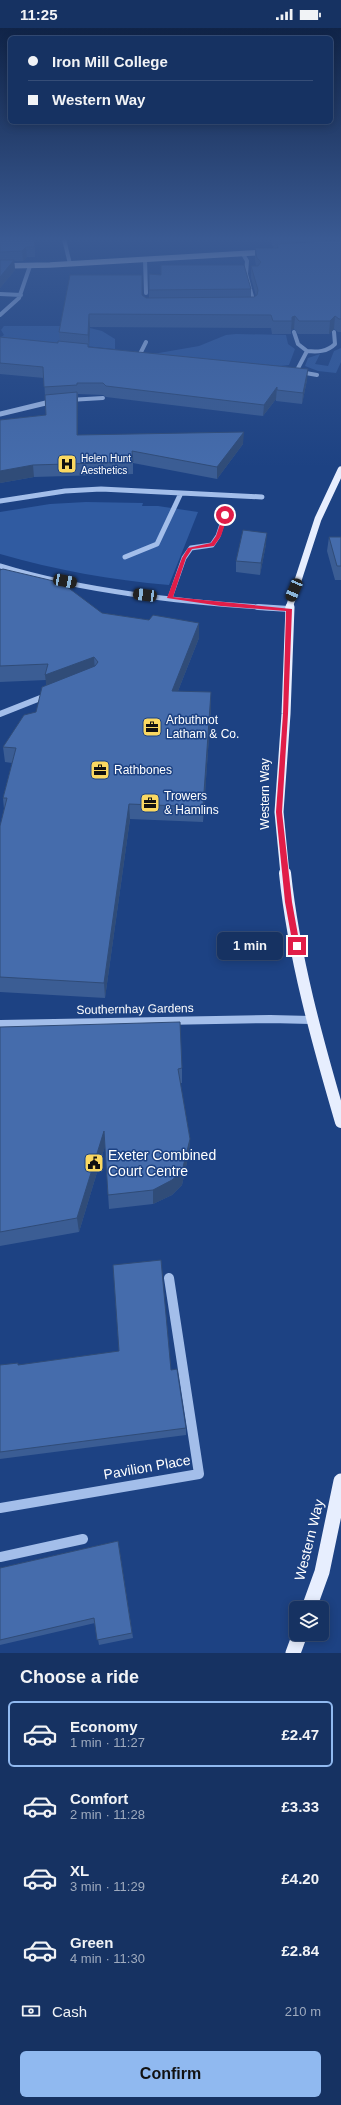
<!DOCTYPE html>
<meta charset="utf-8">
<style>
body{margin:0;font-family:Arial,sans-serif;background:#1f3a68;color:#f1f3f6;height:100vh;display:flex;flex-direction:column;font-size:15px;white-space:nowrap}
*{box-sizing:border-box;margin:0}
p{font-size:13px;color:#9eaabe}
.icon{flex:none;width:22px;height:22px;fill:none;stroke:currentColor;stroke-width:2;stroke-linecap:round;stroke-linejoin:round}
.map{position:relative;height:1625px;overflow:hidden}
.panel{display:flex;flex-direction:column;background:#163262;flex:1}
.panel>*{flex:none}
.hud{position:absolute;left:8px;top:8px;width:325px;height:88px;border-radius:6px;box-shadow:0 2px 10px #0003,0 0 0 1px #354d77;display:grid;align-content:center;height:88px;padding:0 20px;background:#163262}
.fabs{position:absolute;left:289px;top:1573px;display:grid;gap:8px}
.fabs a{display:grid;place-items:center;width:40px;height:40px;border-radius:6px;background:#163262;box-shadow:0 2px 10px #0003,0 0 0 1px #354d77;font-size:20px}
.end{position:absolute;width:18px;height:18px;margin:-9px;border:5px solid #e11d48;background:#fff;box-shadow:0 0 0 2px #fff}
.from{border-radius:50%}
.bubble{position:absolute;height:28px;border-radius:6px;background:#163262;box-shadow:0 2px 10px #0003,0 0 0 1px #354d77;font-size:13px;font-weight:600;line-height:28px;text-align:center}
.car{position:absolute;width:12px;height:24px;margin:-12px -6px;border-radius:5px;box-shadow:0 0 3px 1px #0007;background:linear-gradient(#222 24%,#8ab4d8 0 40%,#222 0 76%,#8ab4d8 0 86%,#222 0)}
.hud b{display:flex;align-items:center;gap:14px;height:38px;font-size:15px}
.hud b+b{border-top:1px solid #354d77}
.hud i{width:10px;height:10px;background:#f1f3f6}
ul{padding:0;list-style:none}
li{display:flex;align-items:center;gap:12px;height:66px;margin:0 8px 6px;padding:0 12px;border:2px solid transparent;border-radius:6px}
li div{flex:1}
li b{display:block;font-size:15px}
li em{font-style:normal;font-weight:600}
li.active{border-color:#90b9f0}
li>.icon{width:36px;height:36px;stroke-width:1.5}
h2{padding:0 20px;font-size:18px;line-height:48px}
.pay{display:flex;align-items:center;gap:10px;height:44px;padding:0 20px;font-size:15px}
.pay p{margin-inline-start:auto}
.button{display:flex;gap:8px;margin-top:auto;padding:8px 20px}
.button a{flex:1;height:46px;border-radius:6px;background:#90b9f0;color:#111;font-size:16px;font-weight:600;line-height:46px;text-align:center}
.status{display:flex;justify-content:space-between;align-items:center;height:28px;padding:0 20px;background:#163262;direction:ltr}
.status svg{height:11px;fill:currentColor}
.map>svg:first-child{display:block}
.green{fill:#305ba1}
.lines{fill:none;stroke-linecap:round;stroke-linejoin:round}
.minor-far4{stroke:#a3beea;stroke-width:4}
.minor-far3{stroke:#a3beea;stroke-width:5}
.minor-far2{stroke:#a3beea;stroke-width:6}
.minor-far1{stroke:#a3beea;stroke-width:8}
.minor{stroke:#a3beea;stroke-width:10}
.major-far4{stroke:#e7eefe;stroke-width:5.5}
.major-far3{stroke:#e7eefe;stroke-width:7}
.major-far2{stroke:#e7eefe;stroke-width:9}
.major-far1{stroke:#e7eefe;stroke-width:12}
.major{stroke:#e7eefe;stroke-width:15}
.wall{fill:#3b5d94}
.shaded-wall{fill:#304c78}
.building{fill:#456cac;stroke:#304c78}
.route{fill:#e11d48}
.labels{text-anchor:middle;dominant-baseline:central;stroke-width:3;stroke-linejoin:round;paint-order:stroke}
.far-poi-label{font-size:10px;fill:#fff;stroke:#1d4283;text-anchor:start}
.poi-label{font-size:12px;fill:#fff;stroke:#1d4283;text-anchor:start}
.street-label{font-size:12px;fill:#fff;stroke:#1d4283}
.near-poi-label{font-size:14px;fill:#fff;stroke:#1d4283;text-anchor:start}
.near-street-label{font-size:14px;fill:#fff;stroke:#1d4283}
</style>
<div class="status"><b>11:25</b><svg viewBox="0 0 49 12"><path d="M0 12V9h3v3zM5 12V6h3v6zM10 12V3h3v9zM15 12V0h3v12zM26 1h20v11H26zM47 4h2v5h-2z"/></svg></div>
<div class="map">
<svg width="341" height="1625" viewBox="0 0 341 1625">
<rect width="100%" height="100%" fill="#1d4283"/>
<path class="green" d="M4,298H82L102,303L115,311V321L5,310L1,309L4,307L1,302Z
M236,306L286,307L288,316L295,321L289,337L280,338L153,326L199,318L226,307Z
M341,320V334L336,345L318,343L305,338L308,330L320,326L315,336L328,338L334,323Z
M86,474L143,475L142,478H158L198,484L169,557C111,552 56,542 0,526V484L50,476Z"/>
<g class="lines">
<path class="minor-far4" d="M64,211L70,236
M243,226L247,233L246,246L254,276
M145,231L146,265
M0,266L21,267
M0,287L19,270L30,238
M294,304L298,316L307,323L296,344
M307,323C317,324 327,324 335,316L334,304
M139,328L146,314
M300,344L317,347
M69,372L103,370"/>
<path class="minor-far3" d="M0,386L54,373
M0,473L65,463L101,461L262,469
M125,529L157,516L181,465
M0,538C84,564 184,574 272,580
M170,570L184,530L191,520L212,517L218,508L225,487"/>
<path class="minor-far2" d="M258,579L289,581
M0,686L48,667"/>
<path class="minor-far1" d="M0,996L270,991L311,992"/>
<path class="minor" d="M0,1480L199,1446L169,1250
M0,1529L83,1511"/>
<path class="major-far4" d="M0,238L50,237L268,224"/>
<path class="major-far3" d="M289,580L318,491L341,442"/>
<path class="major-far2" d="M285,846L279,784L286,686L290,579"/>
<path class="major-far1" d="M285,845C294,930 317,1012 341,1094"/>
<path class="major" d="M309,1580L322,1544L341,1453
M293,1625L300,1606"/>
</g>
<path class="wall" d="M0,211H35V229H27L23,233H14L15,242L0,260Z
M271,211H341V304H338L334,301L329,306H298L294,301L291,302V306H272L271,300L90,299L89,319L307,352L302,376L276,373V371L263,388L106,369L103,367L78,366V407L243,416L217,451L133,435V446L34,449L0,455V392L46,387L44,350L0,346V309L58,315L60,313L59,304L70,247L142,267L146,270H149V246L251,261V269H254L256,268L251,250V238H256L255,232V220H276H273Z
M329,509H341V552H335L327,523Z
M266,516L260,547L236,544V533Z
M0,542L102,585L149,592L199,595V610L178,663L211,680L203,794L130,791L105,970L0,964V798L4,781L3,770L12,735L5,734L3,719L36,684L46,657V652L0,654Z
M0,999L182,1040V1055H180L190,1111L189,1125L182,1157L172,1167L153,1176L109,1181L105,1118L79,1204L0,1218Z
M0,1337H18L171,1342L186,1400V1407L0,1431Z
M118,1513L133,1610L99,1617L95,1595L0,1617V1540Z"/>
<path class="shaded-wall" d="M26,219L27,229L23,233L22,223Z
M14,232L15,242L0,260V249Z
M89,286L90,299L89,320L88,307Z
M295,288L294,301L291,302L292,289Z
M335,288L334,301L329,306L330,293Z
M308,341L307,352L302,376L303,365Z
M277,359L276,371L263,388L264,377Z
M77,364L78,376V419L77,407Z
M244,404L243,416L217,451V439Z
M33,437L34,449L0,455V443Z
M267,505L266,516L260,547L261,535Z
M199,595V610L172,678V663Z
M94,629L95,644L47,663L45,647Z
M211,664V680L203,794V779Z
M129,776L130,791L105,970L104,955Z
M104,1103L105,1118L79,1204L77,1190Z
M190,1111L189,1125L182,1157L172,1167L153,1176V1162Z"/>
<path class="building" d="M0,211H34L35,219H26L22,223L0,224Z
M341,212V291H339L335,288L330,293H299L295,288L292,289V293H273L271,287L89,286L88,307L59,304L70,247H142V267L146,270L254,269L257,267L258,262L251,238H258L261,234L257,230L255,220H278L277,216Z
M0,232H14L0,249Z
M161,237H244L251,261L149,262V246L161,247Z
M0,309L58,315V313L88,316V319L308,341L303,365L277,362V359L264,377L106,358L103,355H77V357L44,359L43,339L0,335Z
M77,364V407L244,404L217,439L132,423L133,434L33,437L0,443V392L46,387L45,367Z
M243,502L267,505L261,535L236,533Z
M329,509H341V538H337Z
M3,541L62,555L102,585L149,592L153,587L199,595L172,663L211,664L203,779L129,776L104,955L0,949V798L7,770H3L16,720L3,719L24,687L36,684L42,659L95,638L98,634L94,629L45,647L48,636L0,638V542Z
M180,994L182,1040L178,1041L190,1111L182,1143L172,1152L153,1162L108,1167L104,1103L77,1190L0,1204V999Z
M161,1232L171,1342L177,1341L186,1400L0,1424V1337L18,1335V1337L119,1323L113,1237Z
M118,1513L132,1605L97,1612L94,1590L0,1612V1540Z"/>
<linearGradient id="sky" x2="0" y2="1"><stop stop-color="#102448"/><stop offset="0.48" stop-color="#3a5a93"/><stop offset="1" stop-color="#3a5a93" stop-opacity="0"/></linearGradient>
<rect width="341" height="439" fill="url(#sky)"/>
<path class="route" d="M225,486L228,487L221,508L214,518L192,521L186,530L173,569L292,581L288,686L282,784L292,874L300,918L297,921L293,918L285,874L276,784L283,686L286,583L221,578L167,570L182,530L188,520L211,515L216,508L223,487Z"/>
<defs>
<g id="hospital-square" transform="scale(1)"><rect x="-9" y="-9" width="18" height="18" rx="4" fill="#fad861" stroke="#1d4283"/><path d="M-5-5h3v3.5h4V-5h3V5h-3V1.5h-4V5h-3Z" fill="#111"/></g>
<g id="office-square" transform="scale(1)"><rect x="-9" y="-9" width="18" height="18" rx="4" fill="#fad861" stroke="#1d4283"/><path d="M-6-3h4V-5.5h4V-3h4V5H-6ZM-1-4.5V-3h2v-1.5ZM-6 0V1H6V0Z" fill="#111"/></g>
<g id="civic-square" transform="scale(1)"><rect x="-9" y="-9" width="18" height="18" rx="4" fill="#fad861" stroke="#1d4283"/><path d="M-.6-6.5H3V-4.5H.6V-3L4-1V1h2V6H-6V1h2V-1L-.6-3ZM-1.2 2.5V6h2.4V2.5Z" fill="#111"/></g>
</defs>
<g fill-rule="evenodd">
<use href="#hospital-square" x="67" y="436"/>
<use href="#office-square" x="152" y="699"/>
<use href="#office-square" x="100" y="742"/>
<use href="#office-square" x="150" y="775"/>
<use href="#civic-square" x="94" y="1135"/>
</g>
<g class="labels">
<g class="far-poi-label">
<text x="81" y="430">Helen Hunt<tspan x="81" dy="12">Aesthetics</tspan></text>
</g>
<g class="poi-label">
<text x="166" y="692">Arbuthnot<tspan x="166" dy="14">Latham &amp; Co.</tspan></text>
<text x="114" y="742">Rathbones</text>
<text x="164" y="768">Trowers<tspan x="164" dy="14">&amp; Hamlins</tspan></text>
</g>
<g class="street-label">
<text transform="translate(265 766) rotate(-90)">Western Way</text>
<text transform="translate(135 981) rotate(-1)">Southernhay Gardens</text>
</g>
<g class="near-poi-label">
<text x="108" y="1127">Exeter Combined<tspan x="108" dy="16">Court Centre</tspan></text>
</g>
<g class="near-street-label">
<text transform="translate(147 1439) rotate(-10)">Pavilion Place</text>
<text transform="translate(309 1512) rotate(-76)">Western Way</text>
</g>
</g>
</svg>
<div class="fabs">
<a><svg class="icon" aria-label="layers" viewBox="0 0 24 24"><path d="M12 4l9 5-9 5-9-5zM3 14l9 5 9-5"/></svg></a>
</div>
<i class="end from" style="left:225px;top:487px"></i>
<i class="end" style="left:297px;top:918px"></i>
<div class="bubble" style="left:217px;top:904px;width:66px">1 min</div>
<i class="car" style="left:65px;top:553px;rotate:101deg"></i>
<i class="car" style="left:294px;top:562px;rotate:203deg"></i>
<i class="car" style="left:145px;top:567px;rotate:277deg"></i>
<div class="hud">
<b><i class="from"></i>Iron Mill College</b>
<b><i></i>Western Way</b>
</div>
</div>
<section class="panel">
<h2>Choose a ride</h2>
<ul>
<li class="active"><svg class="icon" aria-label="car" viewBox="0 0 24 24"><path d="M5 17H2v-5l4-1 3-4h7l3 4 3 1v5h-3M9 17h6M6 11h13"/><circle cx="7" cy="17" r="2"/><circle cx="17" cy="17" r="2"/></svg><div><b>Economy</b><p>1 min · 11:27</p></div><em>£2.47</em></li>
<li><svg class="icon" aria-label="car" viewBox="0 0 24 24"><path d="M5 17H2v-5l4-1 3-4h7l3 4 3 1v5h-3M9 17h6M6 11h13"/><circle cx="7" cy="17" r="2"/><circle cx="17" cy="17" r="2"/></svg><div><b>Comfort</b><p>2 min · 11:28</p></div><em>£3.33</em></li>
<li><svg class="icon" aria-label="car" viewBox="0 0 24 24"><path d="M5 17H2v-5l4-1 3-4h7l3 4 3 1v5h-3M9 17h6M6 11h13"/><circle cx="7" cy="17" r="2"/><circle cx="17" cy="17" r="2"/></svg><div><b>XL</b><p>3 min · 11:29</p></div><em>£4.20</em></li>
<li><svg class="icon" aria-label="car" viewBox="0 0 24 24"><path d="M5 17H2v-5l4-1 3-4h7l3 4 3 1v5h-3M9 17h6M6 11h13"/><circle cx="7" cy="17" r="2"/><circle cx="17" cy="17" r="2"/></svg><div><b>Green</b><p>4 min · 11:30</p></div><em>£2.84</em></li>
</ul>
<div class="pay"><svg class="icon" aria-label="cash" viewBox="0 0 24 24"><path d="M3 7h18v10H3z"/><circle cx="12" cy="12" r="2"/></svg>Cash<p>210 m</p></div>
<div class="button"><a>Confirm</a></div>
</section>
